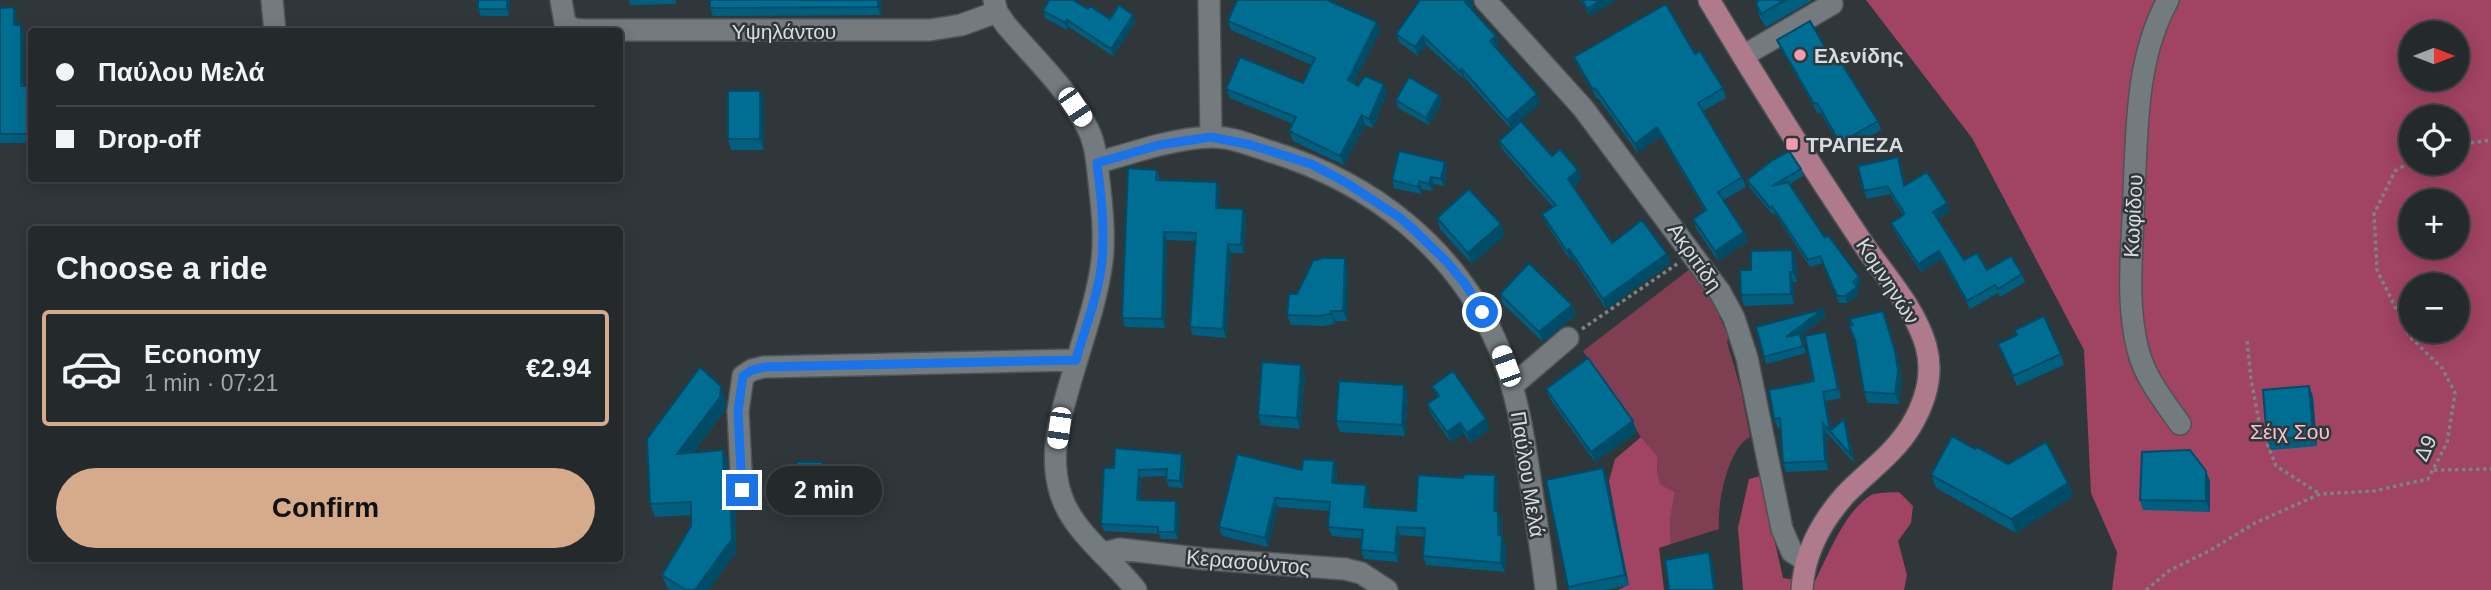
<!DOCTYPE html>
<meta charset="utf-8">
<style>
body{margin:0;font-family:Helvetica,sans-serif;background:#2c3134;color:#f1f3f6;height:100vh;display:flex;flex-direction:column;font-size:26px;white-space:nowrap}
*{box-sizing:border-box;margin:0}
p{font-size:23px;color:#a3a6a9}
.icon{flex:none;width:38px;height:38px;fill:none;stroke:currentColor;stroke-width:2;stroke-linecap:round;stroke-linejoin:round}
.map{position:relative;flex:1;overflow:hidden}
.panel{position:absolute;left:28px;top:226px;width:595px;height:336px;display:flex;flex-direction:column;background:#24292c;border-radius:7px;box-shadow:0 4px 18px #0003,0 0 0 2px #414548}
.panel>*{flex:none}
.guide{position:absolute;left:28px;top:28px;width:595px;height:154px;border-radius:7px;box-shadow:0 4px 18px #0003,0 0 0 2px #414548;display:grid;align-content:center;height:154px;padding:0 28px;background:#24292c}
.needle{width:46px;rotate:90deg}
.tools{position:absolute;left:2399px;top:21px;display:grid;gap:14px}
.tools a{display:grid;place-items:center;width:70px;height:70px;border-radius:50%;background:#24292c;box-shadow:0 4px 18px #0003,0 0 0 2px #414548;font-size:35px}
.end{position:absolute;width:32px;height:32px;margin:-16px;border:9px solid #1a73e8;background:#fff;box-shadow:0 0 0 4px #fff}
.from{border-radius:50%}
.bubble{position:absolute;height:49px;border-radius:24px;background:#24292c;box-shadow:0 4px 18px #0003,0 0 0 2px #414548;font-size:23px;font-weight:800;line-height:49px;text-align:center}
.car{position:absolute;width:21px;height:42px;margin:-21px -10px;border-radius:9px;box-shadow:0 0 5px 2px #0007;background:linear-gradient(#fff 24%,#345 0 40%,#fff 0 76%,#345 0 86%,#fff 0)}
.guide b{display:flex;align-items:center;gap:24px;height:66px;font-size:26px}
.guide b+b{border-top:2px solid #414548}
.guide i{width:18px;height:18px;background:#f1f3f6}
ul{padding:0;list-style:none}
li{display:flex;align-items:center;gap:21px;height:116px;margin:0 14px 10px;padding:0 14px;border:4px solid transparent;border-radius:7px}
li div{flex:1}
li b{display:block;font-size:26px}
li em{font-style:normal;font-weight:800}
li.current{border-color:#d6ab8b}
li>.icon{width:63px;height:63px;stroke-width:1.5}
h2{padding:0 28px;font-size:32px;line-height:84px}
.cta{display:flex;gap:14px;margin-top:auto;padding:14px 28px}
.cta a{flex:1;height:80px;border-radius:42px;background:#d6ab8b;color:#111;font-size:28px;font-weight:800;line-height:80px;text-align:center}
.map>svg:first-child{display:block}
.green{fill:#803e52}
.forest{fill:#a14362;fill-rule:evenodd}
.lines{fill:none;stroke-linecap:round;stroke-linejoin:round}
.minor-casing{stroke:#4e5356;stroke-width:24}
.major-casing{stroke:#4e5356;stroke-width:24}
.path{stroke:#7d8285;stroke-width:3.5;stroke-dasharray:3.5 3.5;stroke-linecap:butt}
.minor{stroke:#747b7f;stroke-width:21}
.major{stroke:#ae7a8c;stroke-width:21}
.wall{fill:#005e7e}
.shaded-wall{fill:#004c67}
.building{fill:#006d93;stroke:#004c67;stroke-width:2}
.route{stroke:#1a73e8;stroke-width:9}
.poi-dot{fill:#f19ab2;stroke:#30373a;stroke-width:2.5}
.labels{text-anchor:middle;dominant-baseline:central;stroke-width:5;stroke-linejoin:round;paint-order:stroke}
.street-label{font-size:21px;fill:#d8dcde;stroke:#30373a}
.poi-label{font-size:21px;font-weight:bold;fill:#d8dcde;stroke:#30373a;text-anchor:start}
.park-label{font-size:21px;fill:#f7c2cf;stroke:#30373a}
</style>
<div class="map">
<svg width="2491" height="590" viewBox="0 0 2491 590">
<rect width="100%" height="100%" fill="#30373a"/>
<path class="green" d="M1690,269L1710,295L1729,338L1727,342L1741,390L1750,437C1727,449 1717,505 1719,529L1671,544L1670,520L1675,492L1660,484L1657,469L1658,457L1641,437L1583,351Z"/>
<path class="forest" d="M1866,0H2491V590H2112L2117,552L2091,493L2084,350L1972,138ZM2412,33H2457V79H2412ZM2412,117H2457V163H2412ZM2412,201H2457V247H2412ZM2412,285H2457V331H2412Z
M1641,437L1658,457L1657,469L1660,484L1675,492L1670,520L1671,544L1659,548L1664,590H1618L1628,585L1609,481L1615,459Z
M1760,476L1783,578L1814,583C1828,556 1844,512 1871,495C1878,492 1891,493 1899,492L1913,506L1911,523L1898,541L1907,575L1904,590H1743L1738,528L1749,479Z"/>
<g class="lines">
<g class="minor-casing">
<path id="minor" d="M272,0L275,32
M561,0L565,23L573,29L583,30H930L961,25L997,12
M994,0L997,12L1006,25C1034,58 1069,90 1088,129C1096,145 1097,164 1099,181C1102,207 1105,235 1102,261C1097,301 1082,341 1071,380C1060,417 1048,456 1061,495C1073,532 1112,559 1136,590
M1209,0L1211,137
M1485,0L1583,108L1720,292L1734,318L1747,358L1782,529L1792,552L1806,561
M2168,0C2136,58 2137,128 2134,192C2133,245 2125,298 2138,350C2145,378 2164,401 2180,424
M1743,56L1832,4L1830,0
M1097,163C1134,152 1171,139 1210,137C1230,136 1253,146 1272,152C1372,183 1456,248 1498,346C1517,390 1524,438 1531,485C1536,520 1542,555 1546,590
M1512,386L1568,338
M742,490L738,411L743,376L752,370L764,367L1076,360
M1104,553L1120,549L1205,559L1345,569L1361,573L1387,590"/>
</g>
<g class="major-casing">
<path id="major" d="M1709,0C1758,82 1809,163 1862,242C1884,275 1915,307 1926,346C1934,375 1926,401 1911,426C1894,454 1867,472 1845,495C1821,522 1804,554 1802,590"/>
</g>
<path class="path" d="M2457,145L2491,140
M1582,329L1677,264
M2247,341L2251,379L2259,422L2276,466L2320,494
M2434,470L2491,469
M2146,590L2170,570L2209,551L2255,523L2320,494L2374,491L2428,479L2447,443L2455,393L2442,368L2410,337L2377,270L2374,214L2395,171L2412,161"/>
<use href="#minor" class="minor"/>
<use href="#major" class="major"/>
</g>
<path class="wall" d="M478,0H510L509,16H481L478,9Z
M629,0H676V4L630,5Z
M881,0V15L713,16L710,8Z
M1420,0H1471L1474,6L1471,9L1496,36L1499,45L1496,47L1540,103L1511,129L1465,78L1464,79L1426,45L1418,56L1399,42L1396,34Z
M1580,0H1616L1590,16Z
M1756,0H1811V1L1766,27L1760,18L1756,4L1757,2Z
M1330,1L1377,22L1380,31L1354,83L1358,86L1384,84L1387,93L1373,128L1365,125L1344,165L1293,141L1289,131L1293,124L1230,98L1226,89L1303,83L1312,65L1231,30L1228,21Z
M14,7L17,16V25H21L24,34V86L31,95L30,143H0V8Z
M1088,9L1110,19L1136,22L1113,56L1069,27L1067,30L1045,18L1043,11Z
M1777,40L1830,56L1878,121L1881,130L1844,152L1820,112L1818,114L1781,49Z
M1695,54L1723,88L1726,98L1703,111L1742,177L1746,187L1723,200L1744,232L1748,241L1718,261L1696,228L1693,219L1705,211L1661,136L1638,153L1598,98L1597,99L1578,67L1574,57Z
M760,91L764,101V150H731L728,139Z
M1439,95L1442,102L1429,125L1398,108L1396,100Z
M1499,141L1552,156L1578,170L1581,179L1574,187L1612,243L1667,254L1671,263L1606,309L1573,258L1570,260L1546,223L1542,214L1553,207L1503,150Z
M1445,162L1447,169L1444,186L1434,184L1432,191L1422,189L1421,194L1394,188L1392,180Z
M1901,165L1905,186L1947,203L1950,211L1938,219L1964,260L1987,270L2022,274L2025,282L2000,297L1998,293L1970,309L1942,259L1921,272L1894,231L1891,223L1903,215L1890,194L1867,199L1864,191Z
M1801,169L1803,176L1790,184L1825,238L1859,277L1861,285L1857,288L1859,294L1847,303H1839L1823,263L1810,267L1775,213L1773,215L1750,188L1747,180Z
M1157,170L1160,180L1220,191L1219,208L1243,209L1246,217L1244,253H1231L1226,338L1193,335L1190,327L1196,241L1167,240L1165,328L1125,327L1122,318Z
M1437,218L1505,235L1472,264L1440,229Z
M1796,260L1797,282H1794V304L1744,306L1741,295L1751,270Z
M1348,269L1347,321H1335V324L1322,326L1291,325L1287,315L1297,294Z
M1500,294L1572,305L1576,315L1543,342L1503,304Z
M1823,309L1826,316L1801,335L1806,353L1766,364L1764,357Z
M1849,319L1887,321L1899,362L1902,381L1899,404L1868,403L1864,392L1855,343Z
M1829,341L1841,398L1826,401L1832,430L1847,428L1855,464L1826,432L1828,470L1786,472L1783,463L1781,428H1778L1774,419L1814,381Z
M1998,344L2061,354L2064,365L2017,386Z
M1305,376L1300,429L1261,425L1258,415Z
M1404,385L1408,395L1405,436L1340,432L1336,421Z
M1432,386L1490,429L1470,443L1464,433L1451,442L1431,414L1427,404L1437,397Z
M2309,386L2313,397L2317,446L2271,450L2267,440Z
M1546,389L1637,432L1595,462L1550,399Z
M726,400L725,410L693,453L723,450L728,463L729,485L735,501L736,552L709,590H670L667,588L662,575L691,526V515L655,517L650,504Z
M1975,449L2008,464L2068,483L2073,496L2016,533L1936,488L1931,475Z
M1185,461L1183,488L1169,487L1166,480L1167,476L1141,477L1140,500L1179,508L1178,539H1161L1159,534L1104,531L1101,524L1114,468Z
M1603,468L1607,478L1629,585L1606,590H1569L1568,587Z
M824,469L825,490L800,491L797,484Z
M1302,470H1337L1336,483L1369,494L1368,507L1416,511L1463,478L1495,475L1498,484L1497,512H1498L1502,521L1501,535L1506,544L1505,572L1426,565L1423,556L1424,537L1400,535L1398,562L1364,559L1361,550L1362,539L1332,536L1328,527L1330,511L1278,507L1268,547L1222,536L1219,527Z
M2210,481V512L2143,510L2140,500Z"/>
<path class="shaded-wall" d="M507,0H510L509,16L507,9Z
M878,0H881V15L878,7Z
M1468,0H1471L1474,6L1468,11L1465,2Z
M1601,0H1616L1590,16L1587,9Z
M14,7L17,16V34L14,25Z
M1133,15L1136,22L1113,56L1111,49Z
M1067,20L1069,27L1067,30L1065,23Z
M1377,22L1380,31L1351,89L1348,80Z
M21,25L24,34V95L21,86Z
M1423,36L1426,45L1418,56L1415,47Z
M1496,36L1499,45L1493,50L1490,41Z
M1462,69L1465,78L1464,79L1460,71Z
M1384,84L1387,93L1373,128L1369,119Z
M28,86L31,95L30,143L27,134Z
M760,91L764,101V150L760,139Z
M1537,94L1540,103L1511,129L1507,120Z
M1439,95L1442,102L1429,125L1426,118Z
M1362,115L1365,125L1344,165L1340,156Z
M1657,127L1661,136L1638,153L1635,144Z
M1445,162L1447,169L1444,186L1441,179Z
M1578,170L1581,179L1572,188L1568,179Z
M1431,177L1434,184L1432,191L1429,184Z
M1419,181L1422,189L1421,194L1418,187Z
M1217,182L1220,191L1219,216L1216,208Z
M1947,203L1950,211L1936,220L1933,212Z
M1243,209L1246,217L1244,253L1241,245Z
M1501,224L1505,235L1472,264L1468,253Z
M1164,232L1167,240L1165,328L1162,319Z
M1744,232L1748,241L1718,261L1715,251Z
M1228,244L1231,253L1226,338L1223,329Z
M1569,249L1573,258L1570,260L1567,251Z
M1792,250L1796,260L1797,282L1793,272Z
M1939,251L1942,259L1921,272L1918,264Z
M1667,254L1671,263L1606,309L1603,299Z
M1345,258L1348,269L1347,321L1343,311Z
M1790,272L1794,282V304L1791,294Z
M1859,277L1861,285L1857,288L1859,294L1847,303L1845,296L1853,282Z
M1572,305L1576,315L1543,342L1539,332Z
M1823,309L1826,316L1801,335L1806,353L1803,346L1786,337Z
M1331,311L1335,321V324L1331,314Z
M1883,311L1899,362L1902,381L1899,404L1895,394Z
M1826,332L1829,341L1841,398L1838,389Z
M1301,365L1305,376L1300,429L1297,418Z
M1404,385L1408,395L1405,436L1402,425Z
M721,386L726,400L725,410L682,467L677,454Z
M2309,386L2313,397L2317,446L2313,436Z
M1823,392L1826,401L1833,434L1830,431Z
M1486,419L1490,429L1470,443L1467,433Z
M1844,419L1847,428L1855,464L1851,455Z
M1633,421L1637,432L1595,462L1591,452Z
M1460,423L1464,433L1451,442L1447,432Z
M1823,423L1826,432L1828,470L1825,461Z
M723,450L728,463L729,491L724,478Z
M1182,454L1185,461L1183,488L1180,481Z
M1334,461L1337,470L1335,491L1332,483Z
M822,462L824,469L825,490L823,483Z
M1603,468L1607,478L1629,585L1625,575Z
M1139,470L1141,477L1140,507L1137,500Z
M2206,471L2210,481V512L2206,501Z
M1495,475L1498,484L1497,520L1494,511Z
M2068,483L2073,496L2016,533L2011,519Z
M1366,485L1369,494L1368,516L1364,507Z
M730,488L735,501L736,552L709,590H695Z
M1275,498L1278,507L1268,547L1265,538Z
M1176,501L1179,508L1178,539L1175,532Z
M1498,512L1502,521L1501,544L1498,535Z
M1397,527L1400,535L1398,562L1395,553Z
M1502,536L1506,544L1505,572L1501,563Z
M1709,552L1713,563L1716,590H1714Z"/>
<path class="building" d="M478,0H507V9H478Z
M710,0H878V7L710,8Z
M1049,0H1073L1088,9L1090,6L1110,19L1119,5L1133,15L1111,49L1067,20L1065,23L1043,11Z
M1237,0H1327L1377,22L1348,80L1358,86L1365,76L1384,84L1369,119L1362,115L1340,156L1289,131L1296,117L1226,89L1240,57L1303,83L1315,58L1228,21Z
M1420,0H1468L1465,2L1496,36L1490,41L1537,94L1507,120L1462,69L1460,71L1423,36L1415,47L1396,34Z
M1582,0H1601L1587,9Z
M1759,0H1785L1761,14L1756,4Z
M1666,4L1695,54L1700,51L1723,88L1698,103L1742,177L1718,192L1744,232L1715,251L1693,219L1706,210L1657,127L1635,144L1595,88L1593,90L1574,57Z
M14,7V25H21V86H28L27,134H0V8Z
M1810,21L1830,56L1835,53L1878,121L1840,143L1817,103L1814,104L1777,40Z
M1409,77L1439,95L1426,118L1396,100Z
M728,91H760V139H728Z
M1521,121L1552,156L1560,149L1578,170L1568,179L1612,243L1642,220L1667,254L1603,299L1569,249L1567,251L1542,214L1556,205L1499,141Z
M1399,151L1445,162L1441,179L1431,177L1429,184L1419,181L1418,187L1392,180Z
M1789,151L1801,169L1772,186L1788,182L1825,238L1828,235L1859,277L1853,282L1857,287L1845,296H1837L1820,256L1808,260L1772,206L1770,208L1747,180L1770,162Z
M1898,157L1904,186L1927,172L1947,203L1933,212L1964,260L1977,253L1987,270L2011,256L2022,274L1998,289L1995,285L1967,301L1939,251L1918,264L1891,223L1905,214L1887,186L1864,191L1858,166Z
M1128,168L1157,170L1156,180L1217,182L1216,208L1243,209L1241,245L1228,244L1223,329L1190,327L1196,233L1164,232L1162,319L1122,318Z
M1469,189L1501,224L1468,253L1437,218Z
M1792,250L1793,272H1790L1791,294L1741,295L1740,270H1751V251Z
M1323,258H1345L1343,311H1331V314L1318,316L1287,315L1289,294H1297L1313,261Z
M1529,263L1572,305L1539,332L1500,294Z
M1823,309L1786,337L1800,334L1803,346L1764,357L1756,327Z
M1883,311L1895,351L1898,370L1895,394L1864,392L1855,340L1849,326L1853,325L1849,319Z
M2044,316L2061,354L2013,376L1998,344L2017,335L2015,330Z
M1826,332L1838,389L1823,392L1830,431L1844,419L1851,455L1823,423L1825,461L1783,463L1780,418L1774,419L1769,390L1814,381L1805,336Z
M1588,358L1633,421L1591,452L1546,389Z
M1262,362L1301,365L1297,418L1258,415Z
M700,367L721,386L720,397L677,454L723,450L724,478L730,488L732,539L695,590H686L662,575L691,526V502L650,504L647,439Z
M1453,371L1486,419L1467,433L1460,423L1447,432L1427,404L1439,396L1432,386Z
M1339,381L1404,385L1402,425L1336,421Z
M2309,386L2313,436L2267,440L2263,390Z
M1952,436L1975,449L1977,447L2008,464L2046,442L2068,483L2011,519L1931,475Z
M1115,448L1182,454L1180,481L1166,480L1167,469L1139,470L1137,500L1176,501L1175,532H1158V527L1101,524L1104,468H1114Z
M2190,450L2206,471V501L2140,500L2142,452Z
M1237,454L1302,470L1303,459L1334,461L1332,483L1366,485L1364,507L1416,511L1418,475L1463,478L1464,474L1495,475L1494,511L1498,512V535L1502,536L1501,563L1423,556L1425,528L1397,527L1395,553L1361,550L1363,530L1328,527L1330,502L1275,498L1265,538L1219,527Z
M797,462H822L823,483L797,484Z
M1603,468L1625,575L1568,587L1546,480Z
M1709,552L1714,590H1669L1665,560Z"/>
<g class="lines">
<path class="route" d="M742,490L738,411L743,376L752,370L764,367L1076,360C1085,327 1099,294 1102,260C1105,228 1101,195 1097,163L1159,145L1211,137L1251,145L1311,164L1345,182L1399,217L1413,229L1447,262L1466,285L1482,312"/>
</g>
<g class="poi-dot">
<circle cx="1800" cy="55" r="7"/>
<rect x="1785" y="137" width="14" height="14" rx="3.5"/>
</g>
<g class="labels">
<g class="street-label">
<text x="784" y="31">Υψηλάντου</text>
<text transform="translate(2133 216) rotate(-87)">Κωφίδου</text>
<text transform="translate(1695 257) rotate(55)">Ακριτίδη</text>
<text transform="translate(1888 281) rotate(57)">Κομνηνών</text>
<text transform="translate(2425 448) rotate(-65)">Δ9</text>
<text transform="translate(1528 474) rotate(81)">Παύλου Μελά</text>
<text transform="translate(1248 562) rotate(5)">Κερασούντος</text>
</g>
<g class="poi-label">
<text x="1814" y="55">Ελενίδης</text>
<text x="1806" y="144">ΤΡΑΠΕΖΑ</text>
</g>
<g class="park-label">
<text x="2290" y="431">Σέιχ Σου</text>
</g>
</g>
</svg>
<div class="tools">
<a><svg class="needle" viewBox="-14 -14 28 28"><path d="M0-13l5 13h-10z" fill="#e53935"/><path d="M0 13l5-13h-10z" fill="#a3a6a9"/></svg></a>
<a><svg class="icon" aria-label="locate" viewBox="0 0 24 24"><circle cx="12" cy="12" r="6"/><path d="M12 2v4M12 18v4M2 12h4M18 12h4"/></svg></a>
<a>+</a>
<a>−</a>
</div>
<i class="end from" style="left:1482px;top:312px"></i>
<i class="end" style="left:742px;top:490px"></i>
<div class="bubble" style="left:766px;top:466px;width:116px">2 min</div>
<i class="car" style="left:1075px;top:107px;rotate:146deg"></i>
<i class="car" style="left:1506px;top:366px;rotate:340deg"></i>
<i class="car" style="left:1059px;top:428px;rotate:188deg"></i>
<div class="guide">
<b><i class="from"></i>Παύλου Μελά</b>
<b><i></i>Drop-off</b>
</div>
<section class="panel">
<h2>Choose a ride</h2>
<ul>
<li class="current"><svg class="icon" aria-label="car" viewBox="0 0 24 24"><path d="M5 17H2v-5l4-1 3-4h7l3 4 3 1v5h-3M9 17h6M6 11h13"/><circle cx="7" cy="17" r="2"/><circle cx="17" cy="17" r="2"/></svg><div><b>Economy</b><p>1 min · 07:21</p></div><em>€2.94</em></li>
</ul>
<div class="cta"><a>Confirm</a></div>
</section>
</div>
